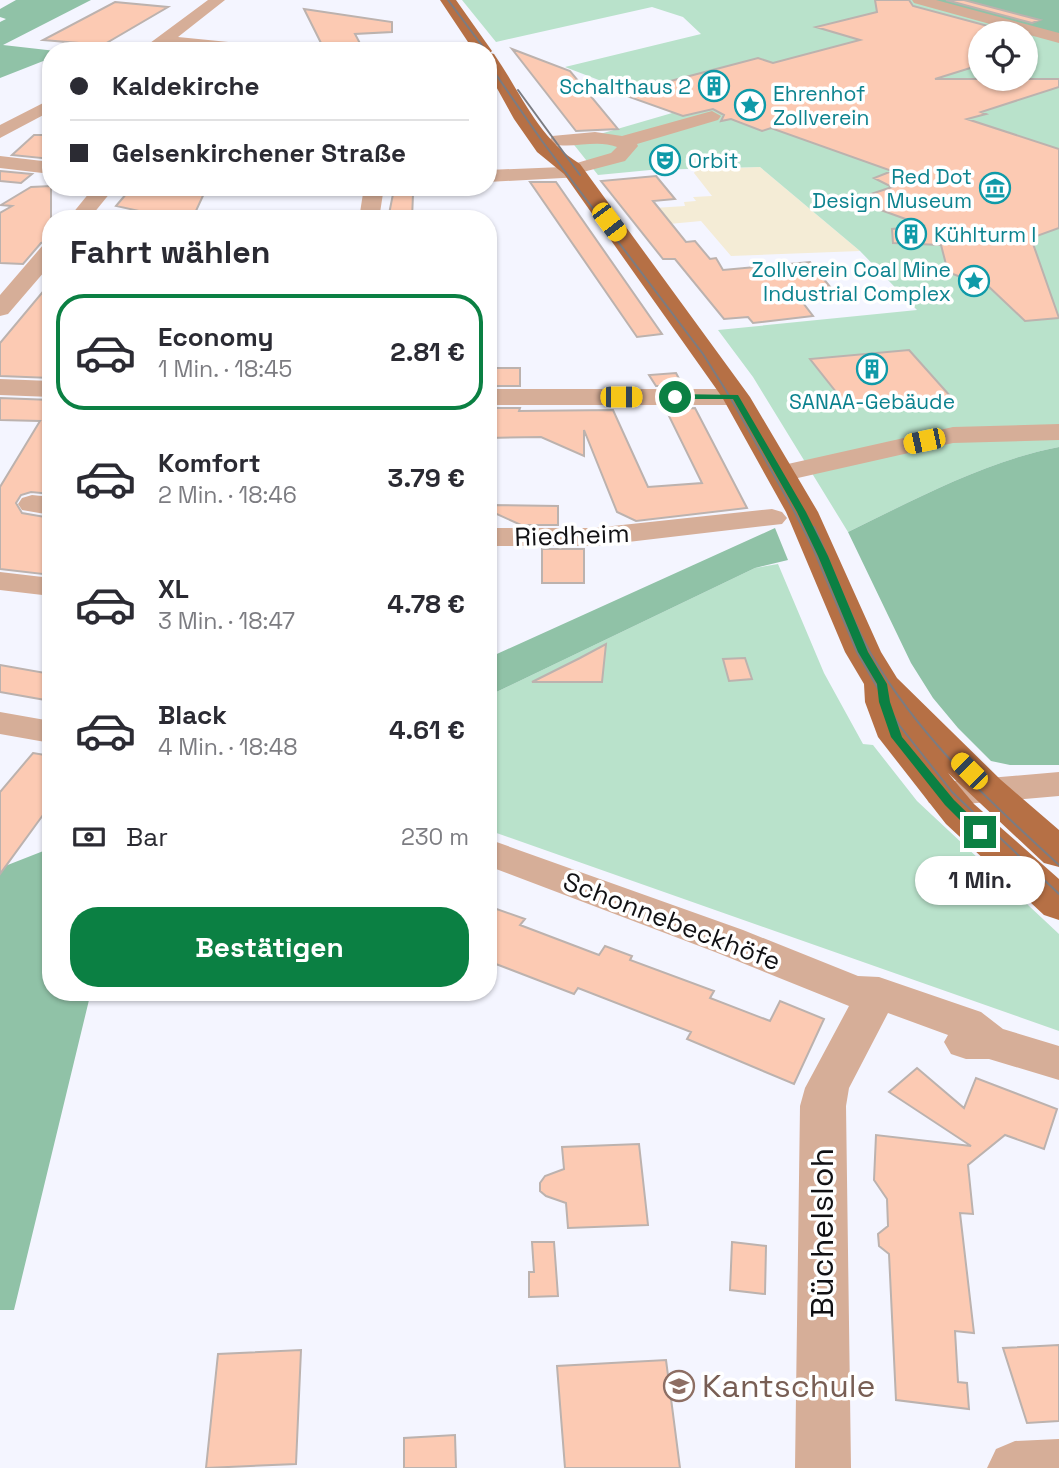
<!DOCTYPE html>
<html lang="de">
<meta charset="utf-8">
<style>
body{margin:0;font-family:"Space Grotesk",sans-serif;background:#f7f7f7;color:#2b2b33;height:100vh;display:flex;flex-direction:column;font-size:26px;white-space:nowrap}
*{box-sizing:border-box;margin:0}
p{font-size:23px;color:#7c7c81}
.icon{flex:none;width:38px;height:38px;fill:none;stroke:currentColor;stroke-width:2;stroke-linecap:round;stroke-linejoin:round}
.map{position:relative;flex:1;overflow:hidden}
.drawer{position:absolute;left:42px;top:210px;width:455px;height:791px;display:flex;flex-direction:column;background:#fff;border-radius:28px;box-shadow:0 2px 5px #0004}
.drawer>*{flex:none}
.banner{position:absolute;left:42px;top:42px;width:455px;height:154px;border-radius:28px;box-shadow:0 2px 5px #0004;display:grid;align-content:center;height:154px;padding:0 28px;background:#fff}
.controls{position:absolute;left:968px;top:21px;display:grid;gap:14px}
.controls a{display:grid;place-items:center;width:70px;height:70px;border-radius:50%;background:#fff;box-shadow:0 2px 5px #0004;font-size:35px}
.end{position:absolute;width:32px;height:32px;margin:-16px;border:9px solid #0b8043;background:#fff;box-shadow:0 0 0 4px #fff}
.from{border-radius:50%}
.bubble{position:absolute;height:49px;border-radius:24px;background:#fff;box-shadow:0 2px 5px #0004;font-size:23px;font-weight:700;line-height:49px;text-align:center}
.car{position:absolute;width:21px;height:42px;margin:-21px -10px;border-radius:9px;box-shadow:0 0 5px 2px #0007;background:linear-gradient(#f5c518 24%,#345 0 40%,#f5c518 0 76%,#345 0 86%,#f5c518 0)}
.banner b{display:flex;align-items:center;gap:24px;height:66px;font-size:26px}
.banner b+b{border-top:2px solid #e1e1e2}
.banner i{width:18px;height:18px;background:#2b2b33}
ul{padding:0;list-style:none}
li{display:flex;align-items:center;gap:21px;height:116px;margin:0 14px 10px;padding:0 14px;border:4px solid transparent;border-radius:28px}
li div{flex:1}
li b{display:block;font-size:26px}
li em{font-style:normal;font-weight:700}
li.on{border-color:#0b8043}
li>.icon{width:63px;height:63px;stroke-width:1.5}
h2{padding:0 28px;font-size:32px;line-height:84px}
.pay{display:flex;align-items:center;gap:18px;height:77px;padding:0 28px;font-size:26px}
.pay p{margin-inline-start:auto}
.action{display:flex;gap:14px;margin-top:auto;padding:14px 28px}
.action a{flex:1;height:80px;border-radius:28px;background:#0b8043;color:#fff;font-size:28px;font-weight:700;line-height:80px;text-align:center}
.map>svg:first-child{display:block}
.commercial{fill:#f4ecd6}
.green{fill:#b9e2cb;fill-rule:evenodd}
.forest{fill:#90c2a7}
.building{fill:#fccab3;stroke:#bcb2ae;stroke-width:2}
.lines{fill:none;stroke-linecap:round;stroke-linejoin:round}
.minor{fill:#d6ae98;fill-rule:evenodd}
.major{fill:#b67045;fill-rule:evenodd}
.tram{stroke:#7b7c82;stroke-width:2}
.route{fill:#0b8043}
.labels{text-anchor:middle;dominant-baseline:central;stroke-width:7;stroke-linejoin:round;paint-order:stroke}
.far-culture-label{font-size:21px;fill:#0d838f;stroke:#fff;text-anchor:end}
.street-label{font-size:26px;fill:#111114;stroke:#fff}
.near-street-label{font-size:32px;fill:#111114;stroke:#fff}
.near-education-label{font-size:32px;fill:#785e54;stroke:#fff;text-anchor:start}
</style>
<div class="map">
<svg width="1059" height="1468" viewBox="0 0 1059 1468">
<rect width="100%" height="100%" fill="#f4f5ff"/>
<path class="commercial" d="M760,167L860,251L731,256L701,221L637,227L624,210L685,206L684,202L696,201L693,197L712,196L694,173L696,169Z"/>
<path class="green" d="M462,0H1059V447C985,461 916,499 848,532L753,377L718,330L917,310L860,251L760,167L650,170L598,175L567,136L600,134L679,111L565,67L701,34L683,17L652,7L496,42ZM980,33H1026V79H980Z
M778,564L824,673L863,744L873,745L917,801L1059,934V1031L488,830V696L755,568Z"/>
<path class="forest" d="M16,0H91L3,45L56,51H51V58L0,78V22L6,19L0,17V9Z
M931,0H1059V35Z
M1059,447V765H1010L991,761L958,728L933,698L911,663L848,532C916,499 985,461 1059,447Z
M775,528L788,560L755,568L488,696V658Z
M51,848V992H82L89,1000L14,1310H0V868Z"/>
<path class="building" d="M875,0H909L913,6L1014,33H980V65L935,79H1059V87L981,112L986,114L967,119L1059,149V228L1031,238L1059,318L1025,321L987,285L978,284L948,272L941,245L893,243L892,229L925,226L853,200L892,187L874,178L892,171L771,128L762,131L731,119L721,121L724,115L713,109L683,116L621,94L758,58L773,63L860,40L816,27L877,12Z
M946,0H964L1040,20L1032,23Z
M115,2L168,7L103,45L43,40Z
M304,9L392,22V32L355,34L364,51H325Z
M512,49L570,71L618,129L576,131Z
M34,135H51V159L12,155Z
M0,171L32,174L21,183L0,181Z
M656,176L675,199L653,201L686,242L695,241L710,259L716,258L723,270L810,262L831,288L794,291L813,316L753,323L748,317L724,319L675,259H663L601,181Z
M530,182H556L662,334L637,337Z
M51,186V241L41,243L23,264L0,263V213L12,206L1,205L31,187Z
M132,187H207L195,213H181L171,218L116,206Z
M393,194H413L412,219H388Z
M51,282V378L0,376V343Z
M909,350L951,397L848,407L810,359Z
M488,368H520V386H488Z
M676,373L683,386H656L649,375Z
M0,398L51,400V494L31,492L21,495L16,503L22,513L51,518V575L0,569V487L40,421L0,420Z
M488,408H520L519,411L613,410L648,487L702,483L666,410L695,408L747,508L636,521L617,512L584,430V456L541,437L488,438Z
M488,505L558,506V525H521L488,510Z
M542,549H584V583H542Z
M606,644L602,682H532L580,658Z
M745,658L752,679L729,681L723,659Z
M0,665L51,674V701L0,692Z
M33,753L51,756V804L0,874V792Z
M488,906L525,919L520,925L599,955L605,946L632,956L630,960L714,991L710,998L770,1021L780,1001L824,1019L794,1084L687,1039L691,1032L578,988L574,994L488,961Z
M917,1068L964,1108L976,1078L1057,1109L1044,1149L1005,1135L968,1165L973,1214L960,1213L974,1333L955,1331L958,1382L967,1383L969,1409L896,1400L889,1254L879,1246L878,1234L888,1226L887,1199L874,1180L876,1135L971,1146L889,1092Z
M639,1144L648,1225L568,1228L566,1203L546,1196L540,1191V1183L545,1176L564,1169L562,1147Z
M532,1242H554L558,1296L529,1297V1272H534Z
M732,1242L766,1246L765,1294L730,1290Z
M1059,1345V1421L1027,1423L1003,1348Z
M301,1350L296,1464L206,1468L218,1354Z
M666,1360L680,1468H565L557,1366Z
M455,1435L456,1468H404V1438Z"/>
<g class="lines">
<path class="minor" d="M208,0H225L178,37L268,46L276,51C241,51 206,48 171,46C163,46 159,52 150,49L148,46L150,43Z
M912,0H936L1059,33V43L914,3Z
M51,99V111L0,138V125Z
M712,111L721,116L718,120L637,144L638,146L625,161L583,172L581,177L488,182V170L563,167L611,153L617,147C596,139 574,149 552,144L550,140L552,136L595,132L622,136Z
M0,156L51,162V174L0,168Z
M94,187H115L89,219H68Z
M364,187H384L379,219H359Z
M51,244V264L8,314L0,316V295L43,245Z
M0,379L51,381V397L0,395Z
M488,389H736L745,392L749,397L745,402L736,405H488Z
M1059,424V440L953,443L780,482L770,480L766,474L770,468L953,427Z
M32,495L51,497V515L22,510L18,504L22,498Z
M772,509L782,512L787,518L782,524L594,546H488V528H594Z
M0,572L51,578V596L0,590Z
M0,712L51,721V743L0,734Z
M1059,772V796L942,806L929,803L924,794L929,785L942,782Z
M488,839L743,930L858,976L879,977L981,1012L1003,1029L1059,1046V1080L989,1059H966L951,1054L944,1042L948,1035L888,1013L849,1088L846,1106L851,1468H795L800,1106L805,1088L849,1006L715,952L488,866Z
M1059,1439V1468H987L996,1449L1015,1441Z"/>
<path class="major" d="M440,0H456L492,51L490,53L494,54C521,93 538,138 580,164L750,397L818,512L881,652L897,678L1001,780L1059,830V867L1044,863L948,773L974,804L1059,879V920L1044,915L946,824L878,737L865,702L864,684L845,652L786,512L722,397L564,174L537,152L514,119L488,72V51H474Z"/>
<path class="tram" d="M448,0L486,51
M488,63L542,141L703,354L730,397L793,509L813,548L857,652L899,725L952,792L1059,894
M518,90L580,175
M814,527C834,569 848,614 871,654C919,737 989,801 1059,865"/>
</g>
<path class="route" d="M675,394L738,395L806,512L828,556L868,652L887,684L890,702L902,737L954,800L984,829V835H975L945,805L891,737L879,702L877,684L858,652L818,556L797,512L733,399H672Z"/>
<defs>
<g id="building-ring" transform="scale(1.575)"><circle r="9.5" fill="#fff" stroke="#0f9aa8" stroke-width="1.5"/><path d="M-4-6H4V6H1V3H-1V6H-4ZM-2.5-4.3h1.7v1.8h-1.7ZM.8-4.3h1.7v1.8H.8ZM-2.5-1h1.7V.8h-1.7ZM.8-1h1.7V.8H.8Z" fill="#0f9aa8"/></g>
<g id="sight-ring" transform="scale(1.575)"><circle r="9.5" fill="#fff" stroke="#0f9aa8" stroke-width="1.5"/><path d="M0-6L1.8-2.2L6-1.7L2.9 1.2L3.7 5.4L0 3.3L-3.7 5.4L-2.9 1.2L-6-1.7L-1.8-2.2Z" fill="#0f9aa8"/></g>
<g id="theatre-ring" transform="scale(1.575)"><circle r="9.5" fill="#fff" stroke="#0f9aa8" stroke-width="1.5"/><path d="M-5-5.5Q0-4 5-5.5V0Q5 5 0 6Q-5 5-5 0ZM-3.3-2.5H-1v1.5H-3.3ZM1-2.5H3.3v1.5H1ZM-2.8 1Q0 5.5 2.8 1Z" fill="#0f9aa8"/></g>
<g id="museum-ring" transform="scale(1.575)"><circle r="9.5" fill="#fff" stroke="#0f9aa8" stroke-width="1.5"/><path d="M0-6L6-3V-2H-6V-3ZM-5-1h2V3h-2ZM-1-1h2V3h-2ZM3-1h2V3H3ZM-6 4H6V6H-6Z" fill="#0f9aa8"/></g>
<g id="school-ring" transform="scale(1.575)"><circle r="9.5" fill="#fff" stroke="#8d6e63" stroke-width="1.5"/><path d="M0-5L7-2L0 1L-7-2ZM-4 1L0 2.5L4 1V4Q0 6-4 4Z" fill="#8d6e63"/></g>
</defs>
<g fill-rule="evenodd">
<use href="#building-ring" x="714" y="86"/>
<use href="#sight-ring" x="750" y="105"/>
<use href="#theatre-ring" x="665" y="160"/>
<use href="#museum-ring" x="995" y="188"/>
<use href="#building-ring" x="911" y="234"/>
<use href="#sight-ring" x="974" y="281"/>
<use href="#building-ring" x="872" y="369"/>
<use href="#school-ring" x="679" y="1386"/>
</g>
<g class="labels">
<g class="far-culture-label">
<text x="691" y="86">Schalthaus 2</text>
<text x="773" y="93" text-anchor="start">Ehrenhof<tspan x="773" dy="24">Zollverein</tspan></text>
<text x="688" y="160" text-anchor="start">Orbit</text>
<text x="972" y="176">Red Dot<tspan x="972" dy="24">Design Museum</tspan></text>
<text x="934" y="234" text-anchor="start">Kühlturm I</text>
<text x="951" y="269">Zollverein Coal Mine<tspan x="951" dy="24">Industrial Complex</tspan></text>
<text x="872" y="401" text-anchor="middle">SANAA-Gebäude</text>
</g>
<g class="street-label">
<text transform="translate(572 535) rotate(-2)">Riedheim</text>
<text transform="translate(672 921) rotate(21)">Schonnebeckhöfe</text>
</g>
<g class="near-street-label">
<text transform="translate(822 1233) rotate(-90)">Büchelsloh</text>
</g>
<g class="near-education-label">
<text x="702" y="1386">Kantschule</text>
</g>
</g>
</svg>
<div class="controls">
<a><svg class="icon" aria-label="locate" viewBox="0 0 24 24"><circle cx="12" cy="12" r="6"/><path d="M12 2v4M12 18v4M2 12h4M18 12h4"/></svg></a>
</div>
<i class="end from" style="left:675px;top:397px"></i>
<i class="end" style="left:980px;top:832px"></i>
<div class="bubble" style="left:915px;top:856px;width:130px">1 Min.</div>
<i class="car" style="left:609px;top:222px;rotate:143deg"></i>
<i class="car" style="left:621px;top:397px;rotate:90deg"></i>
<i class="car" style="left:924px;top:441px;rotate:258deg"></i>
<i class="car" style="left:969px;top:771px;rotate:315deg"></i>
<div class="banner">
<b><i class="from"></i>Kaldekirche</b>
<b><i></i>Gelsenkirchener Straße</b>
</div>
<section class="drawer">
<h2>Fahrt wählen</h2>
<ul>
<li class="on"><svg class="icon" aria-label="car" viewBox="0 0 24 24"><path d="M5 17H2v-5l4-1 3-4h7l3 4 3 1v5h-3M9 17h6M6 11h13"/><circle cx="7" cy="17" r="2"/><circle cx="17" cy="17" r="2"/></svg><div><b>Economy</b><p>1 Min. · 18:45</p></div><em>2.81 €</em></li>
<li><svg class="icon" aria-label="car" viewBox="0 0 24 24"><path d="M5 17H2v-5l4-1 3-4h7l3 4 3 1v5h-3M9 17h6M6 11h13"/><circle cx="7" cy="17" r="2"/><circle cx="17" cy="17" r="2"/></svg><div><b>Komfort</b><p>2 Min. · 18:46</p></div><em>3.79 €</em></li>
<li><svg class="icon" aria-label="car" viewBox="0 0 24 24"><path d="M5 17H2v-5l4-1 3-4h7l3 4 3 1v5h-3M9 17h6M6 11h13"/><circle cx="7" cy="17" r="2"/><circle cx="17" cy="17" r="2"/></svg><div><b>XL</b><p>3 Min. · 18:47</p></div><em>4.78 €</em></li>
<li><svg class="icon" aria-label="car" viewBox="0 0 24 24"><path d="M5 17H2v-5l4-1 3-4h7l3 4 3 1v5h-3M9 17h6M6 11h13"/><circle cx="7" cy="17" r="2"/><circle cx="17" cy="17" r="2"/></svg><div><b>Black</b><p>4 Min. · 18:48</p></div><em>4.61 €</em></li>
</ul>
<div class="pay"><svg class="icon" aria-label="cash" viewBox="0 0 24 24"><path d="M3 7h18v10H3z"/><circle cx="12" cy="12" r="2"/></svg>Bar<p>230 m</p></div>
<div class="action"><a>Bestätigen</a></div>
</section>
</div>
